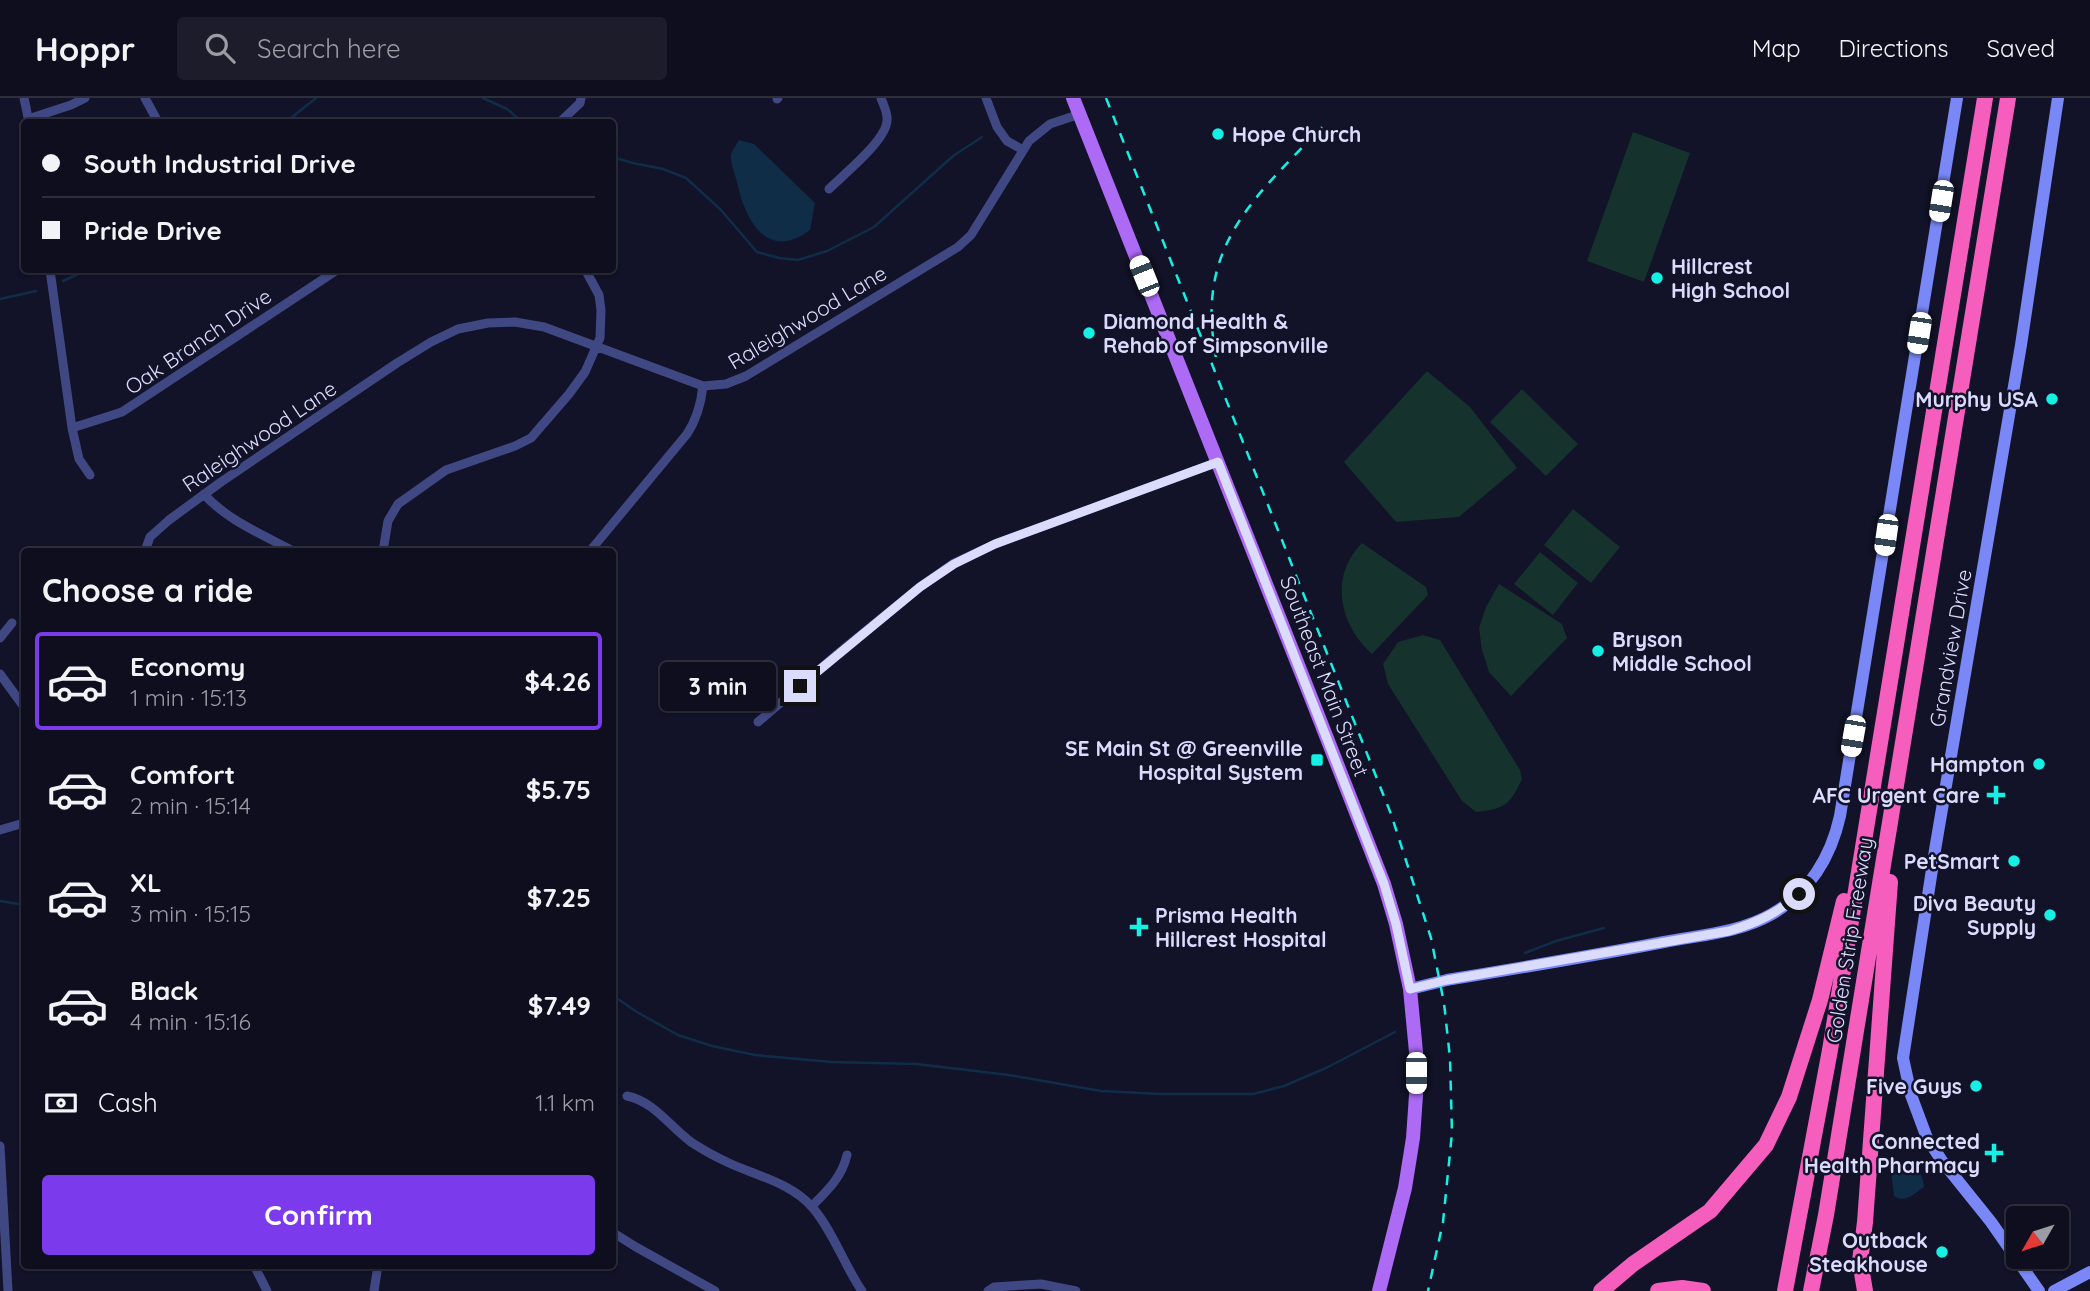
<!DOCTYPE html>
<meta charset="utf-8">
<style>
body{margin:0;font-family:Quicksand,sans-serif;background:#1c1c2b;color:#f1f3f6;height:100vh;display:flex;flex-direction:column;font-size:26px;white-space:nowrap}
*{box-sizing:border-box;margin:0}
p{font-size:23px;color:#9b9ca4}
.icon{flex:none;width:38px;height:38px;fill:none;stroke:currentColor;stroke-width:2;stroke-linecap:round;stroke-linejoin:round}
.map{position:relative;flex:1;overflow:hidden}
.drawer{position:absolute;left:21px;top:450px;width:595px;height:721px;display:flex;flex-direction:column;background:#0e0e1e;border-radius:7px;box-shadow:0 2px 5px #0004,0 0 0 2px #2e2e3c}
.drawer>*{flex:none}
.guide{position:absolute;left:21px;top:21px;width:595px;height:154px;border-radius:7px;box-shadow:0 2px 5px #0004,0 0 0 2px #2e2e3c;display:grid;align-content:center;height:154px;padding:0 21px;background:#0e0e1e}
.needle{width:46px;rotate:231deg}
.tools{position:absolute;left:2006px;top:1108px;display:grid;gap:14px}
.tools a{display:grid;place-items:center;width:63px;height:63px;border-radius:7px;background:#0e0e1e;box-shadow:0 2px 5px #0004,0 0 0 2px #2e2e3c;font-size:35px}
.end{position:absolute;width:32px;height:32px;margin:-16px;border:9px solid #dbdcfd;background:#111;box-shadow:0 0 0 4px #111}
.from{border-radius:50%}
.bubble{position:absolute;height:49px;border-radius:7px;background:#0e0e1e;box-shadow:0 2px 5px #0004,0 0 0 2px #2e2e3c;font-size:23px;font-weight:700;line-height:49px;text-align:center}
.car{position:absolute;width:21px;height:42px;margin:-21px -10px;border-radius:9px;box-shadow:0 0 5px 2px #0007;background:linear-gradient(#fff 24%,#345 0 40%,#fff 0 76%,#345 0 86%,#fff 0)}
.guide b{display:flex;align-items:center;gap:24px;height:66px;font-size:26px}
.guide b+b{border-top:2px solid #2e2e3c}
.guide i{width:18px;height:18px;background:#f1f3f6}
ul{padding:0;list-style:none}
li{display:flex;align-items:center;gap:21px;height:98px;margin:0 14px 10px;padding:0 7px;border:4px solid transparent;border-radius:7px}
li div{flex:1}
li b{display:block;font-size:26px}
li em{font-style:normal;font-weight:700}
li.current{border-color:#7c3aed}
li>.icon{width:63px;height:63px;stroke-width:1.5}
h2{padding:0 21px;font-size:32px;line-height:84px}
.pay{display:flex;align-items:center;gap:18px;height:77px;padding:0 21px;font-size:26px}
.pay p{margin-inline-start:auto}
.cta{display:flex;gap:14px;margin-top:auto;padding:14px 21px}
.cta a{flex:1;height:80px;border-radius:7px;background:#7c3aed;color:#fff;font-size:28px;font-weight:700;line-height:80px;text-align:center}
header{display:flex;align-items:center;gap:42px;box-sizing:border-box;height:98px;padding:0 35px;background:#0e0e1e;border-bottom:2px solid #2e2e3c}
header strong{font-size:33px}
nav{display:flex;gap:38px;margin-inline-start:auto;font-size:24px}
.search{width:490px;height:63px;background:#1c1c2b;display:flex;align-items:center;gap:18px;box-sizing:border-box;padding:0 24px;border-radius:7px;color:#9b9ca4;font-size:26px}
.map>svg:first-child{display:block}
.green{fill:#15322c}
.water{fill:#102d48}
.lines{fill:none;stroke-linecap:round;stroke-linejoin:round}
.stream{stroke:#102d48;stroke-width:2.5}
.street{stroke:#404884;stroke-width:9}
.secondary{stroke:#7988f6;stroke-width:12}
.primary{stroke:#ac6af5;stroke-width:14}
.highway{stroke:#f55ebd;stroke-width:16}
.rail{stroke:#14f0e4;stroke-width:2.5;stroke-dasharray:10 9;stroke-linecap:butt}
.route{stroke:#dbdcfd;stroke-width:9}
.poi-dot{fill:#14f0e4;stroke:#121228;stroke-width:2.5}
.labels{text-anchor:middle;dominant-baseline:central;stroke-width:5;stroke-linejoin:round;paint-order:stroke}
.poi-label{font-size:21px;font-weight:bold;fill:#dbdcfd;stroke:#121228;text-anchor:end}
.street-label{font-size:21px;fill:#dbdcfd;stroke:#121228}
</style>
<header>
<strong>Hoppr</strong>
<div class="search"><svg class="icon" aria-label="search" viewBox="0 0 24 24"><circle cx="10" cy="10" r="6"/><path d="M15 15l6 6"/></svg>Search here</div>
<nav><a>Map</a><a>Directions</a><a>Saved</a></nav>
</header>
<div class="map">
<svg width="2090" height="1193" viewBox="0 0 2090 1193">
<rect width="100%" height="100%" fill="#121228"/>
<path class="green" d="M1633,34L1690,55L1644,184L1587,163Z
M1427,273L1470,309L1517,370L1459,419L1396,424L1344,364Z
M1522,291L1578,346L1546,378L1490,324Z
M1573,411L1620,449L1591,485L1544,447Z
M1362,445L1426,489L1428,497L1372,556C1339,527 1329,478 1362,445Z
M1540,454L1578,485L1553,517L1514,486Z
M1499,486L1562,526L1567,540L1511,598L1489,574L1482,552L1479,530L1486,509Z
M1423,537L1440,542L1520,672L1522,681C1510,707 1505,711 1476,714L1462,703L1388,586L1383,566L1398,544Z"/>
<path class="water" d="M739,42L754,46L815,105L810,132C767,164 745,122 737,84C735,76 730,64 731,57C732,52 737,46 739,42Z
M1908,1062C1916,1066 1924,1079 1924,1089C1915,1095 1905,1106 1894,1098L1891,1071L1894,1066Z"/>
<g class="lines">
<path class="stream" d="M483,0L507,11L522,24
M286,24L316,0
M612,59L633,65L663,71L686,80L720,111L757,154L779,160L798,162L827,153L874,129L953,58L982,39
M63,183L87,172
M0,201L36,193
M0,803L24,807
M1525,855L1556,843L1604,830
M612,897L637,914L678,937L712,948L755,957L832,964L916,966L1009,977L1101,993L1160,996H1253L1284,988L1326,970L1395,934"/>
<path class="street" d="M24,0L29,24
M145,0L158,24
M986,0L997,29L1007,43L1023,52
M777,1L778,0
M28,21L71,7L85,0
M560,24L580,5L581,0
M829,91C843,77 887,42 887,22C888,15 883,6 881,0
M50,172L72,330L79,361L90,377
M72,330L122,314L337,172
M204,396C225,421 265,438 293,453
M145,453L150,439L169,422L221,384L397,265L431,244L458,231L488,225L515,224L544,229L703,288L726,286L746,278L958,149L971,137L1029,43L1050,26L1080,16
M383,453L388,423L398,406L446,372L515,348L531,340L569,296L585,274L600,240L601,212L599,197L586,173
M590,453L687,336C697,321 701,306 703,288
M0,540L12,525
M0,576L24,609
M758,624L841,553L920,489L954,465L995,446L1218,364
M0,732L24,725
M627,998C655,1004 669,1028 691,1044C703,1052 716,1059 729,1065C757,1078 792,1085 813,1110C834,1135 844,1167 862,1193
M0,1048L8,1193
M812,1108C827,1093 842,1079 847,1057
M612,1134L636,1149L715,1193
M254,1167L267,1193
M374,1193L378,1167
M988,1193L994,1189L1041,1186L1076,1193"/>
<path class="secondary" d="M1410,891L1447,882C1519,870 1592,858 1664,844C1700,837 1739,835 1772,816C1809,795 1831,759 1840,718L1957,0
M2039,1193L1991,1124L1942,1063L1927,1040L1911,997L1903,960L1935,752L2021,247L2058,0
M2054,1193L2090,1174"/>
<path class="primary" d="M1073,0L1312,602L1384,786L1396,826L1410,891L1416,954V997L1413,1040L1405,1090L1379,1193"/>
<path class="highway" d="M1601,1193L1633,1166L1710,1113L1766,1047L1789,999L1820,902L1844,803
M1658,1193L1682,1190L1703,1193
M1785,1193L1830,952L1985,0
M1811,1193L1826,1117L2008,0
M1865,1193L1860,1163L1865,1124L1890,784"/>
<path class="rail" d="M1106,0L1391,716L1431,840L1444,905L1450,960L1452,1035L1443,1124L1428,1193
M1216,259C1195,149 1252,102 1322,29"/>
</g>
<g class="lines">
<path class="route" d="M800,588L920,489L954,466L995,446L1218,364L1384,786L1396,826L1410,891L1447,882L1729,833C1756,825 1778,815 1799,796"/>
</g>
<g class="poi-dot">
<circle cx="1218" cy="36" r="7"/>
<circle cx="1657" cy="180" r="7"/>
<circle cx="1089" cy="235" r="7"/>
<circle cx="2052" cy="301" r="7"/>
<circle cx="1598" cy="553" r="7"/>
<rect x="1310" y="655" width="14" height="14" rx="3.5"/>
<circle cx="2039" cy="666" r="7"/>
<path d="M1992.5 686.5h7v7h7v7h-7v7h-7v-7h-7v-7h7z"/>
<circle cx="2014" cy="763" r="7"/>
<circle cx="2050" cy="817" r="7"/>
<path d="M1135.5 818.5h7v7h7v7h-7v7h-7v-7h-7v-7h7z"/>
<circle cx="1976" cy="988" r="7"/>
<path d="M1990.5 1044.5h7v7h7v7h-7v7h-7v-7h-7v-7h7z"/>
<circle cx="1942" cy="1154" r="7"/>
</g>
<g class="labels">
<g class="poi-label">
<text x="1232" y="36" text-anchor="start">Hope Church</text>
<text x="1671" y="168" text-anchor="start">Hillcrest<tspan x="1671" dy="24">High School</tspan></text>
<text x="1103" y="223" text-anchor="start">Diamond Health &amp;<tspan x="1103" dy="24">Rehab of Simpsonville</tspan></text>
<text x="2038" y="301">Murphy USA</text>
<text x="1612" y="541" text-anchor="start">Bryson<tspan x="1612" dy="24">Middle School</tspan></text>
<text x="1303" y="650">SE Main St @ Greenville<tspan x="1303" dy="24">Hospital System</tspan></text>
<text x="2025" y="666">Hampton</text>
<text x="1980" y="697">AFC Urgent Care</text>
<text x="2000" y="763">PetSmart</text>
<text x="2036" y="805">Diva Beauty<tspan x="2036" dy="24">Supply</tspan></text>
<text x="1155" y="817" text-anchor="start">Prisma Health<tspan x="1155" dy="24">Hillcrest Hospital</tspan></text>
<text x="1962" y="988">Five Guys</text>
<text x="1980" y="1043">Connected<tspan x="1980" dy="24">Health Pharmacy</tspan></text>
<text x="1928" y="1142">Outback<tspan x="1928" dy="24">Steakhouse</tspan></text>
</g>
<g class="street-label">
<text transform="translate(807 219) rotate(-31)">Raleighwood Lane</text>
<text transform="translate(198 243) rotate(-34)">Oak Branch Drive</text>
<text transform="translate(259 338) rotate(-34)">Raleighwood Lane</text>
<text transform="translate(1950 550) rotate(-80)">Grandview Drive</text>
<text transform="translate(1325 578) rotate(69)">Southeast Main Street</text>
<text transform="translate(1849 842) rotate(-81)">Golden Strip Freeway</text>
</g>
</g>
</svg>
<div class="tools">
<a><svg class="needle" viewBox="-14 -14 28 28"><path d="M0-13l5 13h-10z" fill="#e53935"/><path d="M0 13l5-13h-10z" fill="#9b9ca4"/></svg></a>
</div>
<i class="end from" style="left:1799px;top:796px"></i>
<i class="end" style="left:800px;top:588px"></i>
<div class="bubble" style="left:660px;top:564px;width:116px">3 min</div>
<i class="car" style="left:1941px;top:103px;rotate:189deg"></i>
<i class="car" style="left:1144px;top:178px;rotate:338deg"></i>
<i class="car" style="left:1919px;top:235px;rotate:189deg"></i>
<i class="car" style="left:1886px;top:437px;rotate:188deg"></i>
<i class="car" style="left:1853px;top:638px;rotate:190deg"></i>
<i class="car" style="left:1416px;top:975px;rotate:180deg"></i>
<div class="guide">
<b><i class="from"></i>South Industrial Drive</b>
<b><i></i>Pride Drive</b>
</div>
<section class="drawer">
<h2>Choose a ride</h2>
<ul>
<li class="current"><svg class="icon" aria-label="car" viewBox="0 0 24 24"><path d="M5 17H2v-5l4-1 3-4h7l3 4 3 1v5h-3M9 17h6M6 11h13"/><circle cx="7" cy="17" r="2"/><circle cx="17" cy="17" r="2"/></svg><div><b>Economy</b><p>1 min · 15:13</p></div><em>$4.26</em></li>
<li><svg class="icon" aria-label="car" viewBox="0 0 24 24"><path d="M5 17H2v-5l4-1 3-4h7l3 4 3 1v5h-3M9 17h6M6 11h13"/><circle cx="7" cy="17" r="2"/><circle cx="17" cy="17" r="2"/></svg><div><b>Comfort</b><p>2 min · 15:14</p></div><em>$5.75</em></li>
<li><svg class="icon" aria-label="car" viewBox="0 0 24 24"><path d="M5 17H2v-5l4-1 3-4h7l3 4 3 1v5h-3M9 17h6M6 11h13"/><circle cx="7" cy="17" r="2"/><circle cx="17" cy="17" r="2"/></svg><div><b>XL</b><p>3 min · 15:15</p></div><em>$7.25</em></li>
<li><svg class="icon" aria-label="car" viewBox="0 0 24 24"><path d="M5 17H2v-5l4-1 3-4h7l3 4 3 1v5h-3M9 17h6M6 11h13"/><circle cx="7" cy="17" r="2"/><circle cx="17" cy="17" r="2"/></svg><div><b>Black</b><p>4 min · 15:16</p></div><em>$7.49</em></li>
</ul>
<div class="pay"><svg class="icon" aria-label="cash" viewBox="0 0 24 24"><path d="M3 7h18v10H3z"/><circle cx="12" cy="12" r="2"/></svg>Cash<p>1.1 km</p></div>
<div class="cta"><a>Confirm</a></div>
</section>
</div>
